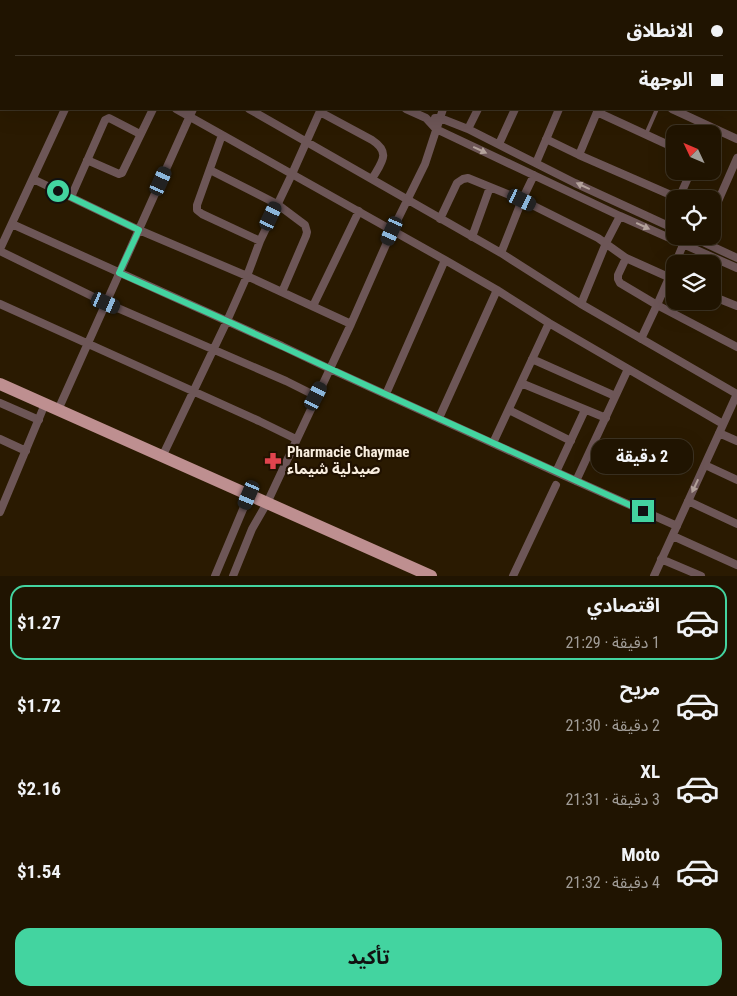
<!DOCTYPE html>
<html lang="ar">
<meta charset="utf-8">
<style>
body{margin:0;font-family:"Roboto Condensed","Noto Sans Arabic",sans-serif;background:#2d2110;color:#f1f3f6;direction:rtl;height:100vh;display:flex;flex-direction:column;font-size:19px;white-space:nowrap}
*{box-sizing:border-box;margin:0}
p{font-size:16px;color:#a29e99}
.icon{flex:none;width:28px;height:28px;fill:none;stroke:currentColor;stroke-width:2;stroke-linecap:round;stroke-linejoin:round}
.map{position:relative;height:576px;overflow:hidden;direction:ltr}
.sheet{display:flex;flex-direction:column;background:#201401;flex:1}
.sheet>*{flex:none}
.guide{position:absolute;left:0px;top:0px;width:738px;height:110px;box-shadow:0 5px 20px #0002,0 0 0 1px #3d3323;direction:rtl;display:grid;align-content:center;height:110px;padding:0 15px;background:#201401}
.needle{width:32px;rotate:314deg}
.fabs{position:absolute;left:666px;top:125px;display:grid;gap:10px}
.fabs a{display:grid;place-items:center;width:55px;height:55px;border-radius:10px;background:#201401;box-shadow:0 5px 20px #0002,0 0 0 1px #3d3323;font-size:25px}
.end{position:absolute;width:22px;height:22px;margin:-11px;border:6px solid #43d4a0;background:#111;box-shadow:0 0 0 2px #111}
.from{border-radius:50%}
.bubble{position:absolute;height:35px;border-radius:15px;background:#201401;box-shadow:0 5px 20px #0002,0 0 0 1px #3d3323;font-size:16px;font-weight:700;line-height:35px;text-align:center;direction:rtl}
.car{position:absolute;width:15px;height:30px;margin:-15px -8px;border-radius:6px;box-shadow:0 0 4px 1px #0007;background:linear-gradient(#222 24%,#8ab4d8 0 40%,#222 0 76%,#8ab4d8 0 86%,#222 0)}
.guide b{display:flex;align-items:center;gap:18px;height:48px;font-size:19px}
.guide b+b{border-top:1px solid #3d3323}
.guide i{width:12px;height:12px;background:#f1f3f6}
ul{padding:9px 0 0;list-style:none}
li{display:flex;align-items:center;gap:15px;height:75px;margin:0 10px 8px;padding:0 5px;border:2px solid transparent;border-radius:15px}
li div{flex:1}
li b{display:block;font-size:19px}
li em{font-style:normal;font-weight:700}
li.selected{border-color:#43d4a0}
li>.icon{width:45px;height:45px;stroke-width:1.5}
.action{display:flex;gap:10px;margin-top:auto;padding:10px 15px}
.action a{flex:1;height:58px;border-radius:15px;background:#43d4a0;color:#111;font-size:20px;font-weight:700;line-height:58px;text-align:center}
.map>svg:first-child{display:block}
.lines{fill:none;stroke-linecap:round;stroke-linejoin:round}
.lane{stroke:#6d5657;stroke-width:4}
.street{stroke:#6d5657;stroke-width:8}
.primary{stroke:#be8f90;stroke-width:12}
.oneway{fill:#b3a29b}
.route{stroke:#43d4a0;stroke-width:6}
.labels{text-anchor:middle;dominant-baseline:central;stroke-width:4.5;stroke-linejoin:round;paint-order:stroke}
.poi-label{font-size:15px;font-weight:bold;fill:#f9eedf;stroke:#201100;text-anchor:start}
</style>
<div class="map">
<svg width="737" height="576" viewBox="0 0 737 576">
<rect width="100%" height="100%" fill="#2a1a01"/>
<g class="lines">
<path class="lane" d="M568,1L569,0
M642,1L643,0
M736,70L737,68
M646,134L657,109"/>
<path class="street" d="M162,0L165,1
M272,0L274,1
M354,0L357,1
M383,0L386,1
M478,0L481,1
M712,0L714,1
M50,1L52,0
M99,1V0
M127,1L128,0
M205,1L206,0
M242,1V0
M369,1L370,0
M486,1L487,0
M530,1V0
M605,1V0
M680,1V0
M736,11H737
M0,32L1,31
M0,51L1,53
M736,98L737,99
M176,109L445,260L497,290L549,323L723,424
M249,109L501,253L581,304L737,394
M406,109L426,118L436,129L620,216L737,268
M672,109L737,139
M320,112L372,140C392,153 381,163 372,179
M435,118H440L468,129L575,183L675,229
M468,129L478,109
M222,135L197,205V210L202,214L260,241
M546,139L579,155L680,199
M499,144L515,109
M579,155L597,112L675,148
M87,160L119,174L122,173L153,109
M536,163L559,109
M210,170L277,204L305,225L307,232L306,236L282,292
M33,179L139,230L247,276L351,324
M71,197L105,120L109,118L111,119L140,134
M679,198L691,171
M712,215L737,158
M440,219L457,183L463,179L468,178L522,200L598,238L626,258L675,280
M12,224L282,346L330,369L556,472L677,526
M690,236L737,258
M472,237L490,187
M0,249L65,109
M0,251L106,303L286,381L316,396
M501,253L522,200L534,175
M626,258L618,275V279L620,283L657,305L737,347
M675,264L683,245
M712,296L737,306
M0,304L259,421L296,439
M581,304L606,243L620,216
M313,306L359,211
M641,339L657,305L675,264
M532,359L615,396
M521,383L606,418
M386,394L445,260
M0,403L39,420
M58,410L193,109
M509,410L571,441
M439,418L497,290
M719,433L737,441
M0,439L26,451
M493,443L549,323
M162,457L227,321L247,276L260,241L292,174L321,109
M705,465L737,480
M556,472L585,410
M576,481L628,369
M688,501L737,524
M0,512L45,404
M673,536L737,565
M661,559L701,576
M215,576L249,495
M233,576L252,529L267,503L351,324L392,231L425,164L443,109
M513,576L556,485
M654,576L737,394"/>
<path class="primary" d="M0,384L431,576"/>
</g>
<defs><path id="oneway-solid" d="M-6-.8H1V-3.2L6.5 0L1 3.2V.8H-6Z" transform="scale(1.25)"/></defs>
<g class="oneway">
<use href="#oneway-solid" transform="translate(480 150) rotate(25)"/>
<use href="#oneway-solid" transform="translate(583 186) rotate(-155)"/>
<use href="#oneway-solid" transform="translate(643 226) rotate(25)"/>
<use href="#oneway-solid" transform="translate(695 486) rotate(115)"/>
</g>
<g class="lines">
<path class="route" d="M58,191L139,230L119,273L227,321L372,388L643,511"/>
</g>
<defs>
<g id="pharmacy-bare" transform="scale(1.35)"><path d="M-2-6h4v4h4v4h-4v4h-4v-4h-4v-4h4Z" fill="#e0444e" stroke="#201100" stroke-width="2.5" paint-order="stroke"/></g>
</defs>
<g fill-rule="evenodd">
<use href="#pharmacy-bare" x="273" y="461"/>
</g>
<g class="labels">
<g class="poi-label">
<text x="287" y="452">Pharmacie Chaymae<tspan x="287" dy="17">صيدلية شيماء</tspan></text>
</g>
</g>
</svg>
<div class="fabs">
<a><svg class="needle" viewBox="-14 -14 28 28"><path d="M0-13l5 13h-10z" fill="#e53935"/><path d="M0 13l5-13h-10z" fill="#a29e99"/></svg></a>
<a><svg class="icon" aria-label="locate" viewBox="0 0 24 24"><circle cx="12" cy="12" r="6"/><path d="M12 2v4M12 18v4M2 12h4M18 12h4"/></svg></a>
<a><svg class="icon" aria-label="layers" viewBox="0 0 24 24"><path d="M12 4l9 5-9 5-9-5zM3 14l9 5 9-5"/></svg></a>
</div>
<i class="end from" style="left:58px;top:191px"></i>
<i class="end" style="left:643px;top:511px"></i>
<div class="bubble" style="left:591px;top:439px;width:102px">2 دقيقة</div>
<i class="car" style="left:161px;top:181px;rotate:24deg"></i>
<i class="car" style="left:522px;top:200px;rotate:116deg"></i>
<i class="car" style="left:271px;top:216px;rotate:25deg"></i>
<i class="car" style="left:392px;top:231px;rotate:204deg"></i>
<i class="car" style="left:106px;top:303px;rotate:113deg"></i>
<i class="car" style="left:316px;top:396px;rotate:27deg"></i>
<i class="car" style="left:249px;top:495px;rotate:203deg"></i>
<div class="guide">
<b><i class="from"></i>الانطلاق</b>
<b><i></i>الوجهة</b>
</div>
</div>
<section class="sheet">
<ul>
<li class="selected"><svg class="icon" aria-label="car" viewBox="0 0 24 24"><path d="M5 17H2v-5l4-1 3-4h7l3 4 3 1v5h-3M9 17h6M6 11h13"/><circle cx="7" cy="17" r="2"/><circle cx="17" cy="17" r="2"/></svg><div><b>اقتصادي</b><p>1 دقيقة · 21:29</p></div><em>$1.27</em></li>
<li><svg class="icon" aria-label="car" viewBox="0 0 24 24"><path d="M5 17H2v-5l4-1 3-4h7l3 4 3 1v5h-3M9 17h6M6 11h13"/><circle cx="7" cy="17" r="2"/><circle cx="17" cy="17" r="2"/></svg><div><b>مريح</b><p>2 دقيقة · 21:30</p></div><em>$1.72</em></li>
<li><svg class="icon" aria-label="car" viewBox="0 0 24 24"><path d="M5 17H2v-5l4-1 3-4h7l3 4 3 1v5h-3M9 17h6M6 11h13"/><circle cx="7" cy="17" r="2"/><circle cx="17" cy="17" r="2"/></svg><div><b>XL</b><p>3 دقيقة · 21:31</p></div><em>$2.16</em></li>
<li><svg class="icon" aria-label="car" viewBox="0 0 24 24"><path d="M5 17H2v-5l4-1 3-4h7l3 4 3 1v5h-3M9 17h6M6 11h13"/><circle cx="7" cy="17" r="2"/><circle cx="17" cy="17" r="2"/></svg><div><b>Moto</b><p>4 دقيقة · 21:32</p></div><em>$1.54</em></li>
</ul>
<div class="action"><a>تأكيد</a></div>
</section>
